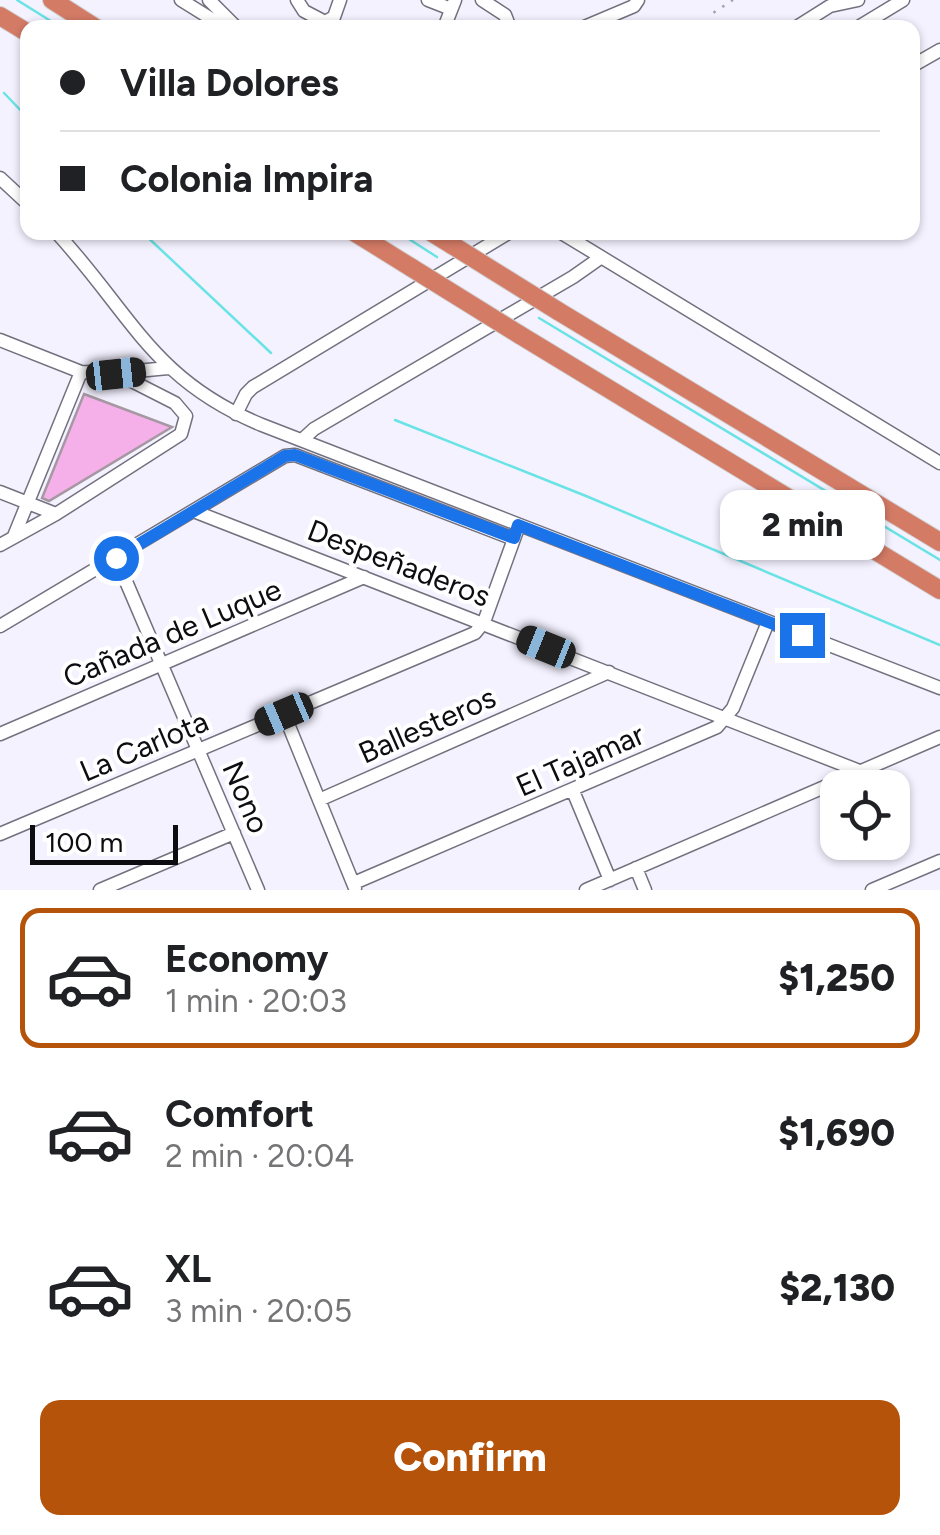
<!DOCTYPE html>
<meta charset="utf-8">
<style>
body{margin:0;font-family:Figtree,sans-serif;background:#f2f2f2;color:#202124;height:100vh;display:flex;flex-direction:column;font-size:38px;white-space:nowrap}
*{box-sizing:border-box;margin:0}
p{font-size:32px;color:#757577}
.icon{flex:none;width:55px;height:55px;fill:none;stroke:currentColor;stroke-width:2;stroke-linecap:round;stroke-linejoin:round}
.map{position:relative;height:890px;overflow:hidden}
.drawer{display:flex;flex-direction:column;background:#fff;flex:1}
.drawer>*{flex:none}
.hud{position:absolute;left:20px;top:20px;width:900px;height:220px;border-radius:20px;box-shadow:0 2px 8px #0004;display:grid;align-content:center;height:220px;padding:0 40px;background:#fff}
.controls{position:absolute;left:820px;top:770px;display:grid;gap:20px}
.controls a{display:grid;place-items:center;width:90px;height:90px;border-radius:20px;background:#fff;box-shadow:0 2px 8px #0004;font-size:50px}
.scale{position:absolute;left:30px;bottom:25px;width:148px;box-sizing:border-box;padding-left:10px;border:5px solid #0d0c11;border-top:0;font-size:28px;line-height:35px;white-space:nowrap;color:#0d0c11;-webkit-text-stroke:8px #fff;paint-order:stroke}
.end{position:absolute;width:45px;height:45px;margin:-22px;border:12px solid #1a73e8;background:#fff;box-shadow:0 0 0 5px #fff}
.from{border-radius:50%}
.bubble{position:absolute;height:70px;border-radius:20px;background:#fff;box-shadow:0 2px 8px #0004;font-size:32px;font-weight:800;line-height:70px;text-align:center}
.car{position:absolute;width:30px;height:60px;margin:-30px -15px;border-radius:12px;box-shadow:0 0 8px 2px #0007;background:linear-gradient(#222 24%,#8ab4d8 0 40%,#222 0 76%,#8ab4d8 0 86%,#222 0)}
.hud b{display:flex;align-items:center;gap:35px;height:95px;font-size:38px}
.hud b+b{border-top:2px solid #e0e0e0}
.hud i{width:25px;height:25px;background:#202124}
ul{padding:18px 0 0;list-style:none}
li{display:flex;align-items:center;gap:30px;height:140px;margin:0 20px 15px;padding:0 20px;border:5px solid transparent;border-radius:20px}
li div{flex:1}
li b{display:block;font-size:38px}
li em{font-style:normal;font-weight:800}
li.selected{border-color:#b45309}
li>.icon{width:90px;height:90px;stroke-width:1.5}
.button{display:flex;gap:20px;margin-top:auto;padding:20px 40px}
.button a{flex:1;height:115px;border-radius:20px;background:#b45309;color:#fff;font-size:40px;font-weight:800;line-height:115px;text-align:center}
.map>svg:first-child{display:block}
.lines{fill:none;stroke-linecap:round;stroke-linejoin:round}
.stream{stroke:#69e3e5;stroke-width:2.5}
.building{fill:#f5b0e9;stroke:#a598a2;stroke-width:2.5}
.minor-casing{stroke:#73717e;stroke-width:15}
.highway-casing{stroke:#d3d3d4;stroke-width:20}
.path{stroke:#a5a3ae;stroke-width:2.5;stroke-dasharray:2.5 8;stroke-linecap:butt}
.minor{stroke:#fff;stroke-width:12}
.highway{stroke:#d47b66;stroke-width:18}
.highway-bridge-casing{stroke:#d3d3d4;stroke-width:20;stroke-linecap:butt}
.highway-bridge{stroke:#d47b66;stroke-width:18}
.route{stroke:#1a73e8;stroke-width:12}
.labels{text-anchor:middle;dominant-baseline:central;stroke-width:8;stroke-linejoin:round;paint-order:stroke}
.street-label{font-size:30px;fill:#0d0c11;stroke:#fff}
</style>
<div class="map">
<svg width="940" height="890" viewBox="0 0 940 890">
<rect width="100%" height="100%" fill="#f4f2ff"/>
<g class="lines">
<path class="stream" d="M17,0L62,28
M4,93L28,118
M142,232L271,353
M398,232L437,257
M539,318L940,560
M395,420L586,496L940,645"/>
</g>
<path class="building" d="M84,394L172,427L49,501L42,498Z"/>
<g class="lines">
<g class="minor-casing">
<path id="minor" d="M181,0L226,28
M209,0L237,28
M297,0L304,11L325,22L334,17L340,0
M428,0L451,9
M482,0L505,15L510,28
M444,28L455,0
M582,28L634,6L638,0
M795,28L830,6L858,0
M857,28L903,0
M912,66L940,50
M0,178L28,204
M56,232C131,313 152,380 262,425L940,688
M560,232L940,463
M0,340L81,372L116,373L168,368
M236,414L246,394L253,387L510,232
M302,440L314,429L573,277L600,258
M0,492L56,514
M196,512L862,772
M14,536L81,372
M0,545L56,514L181,434L186,416L175,403L116,373
M116,558L258,890
M0,626L285,456L295,455L514,539
M284,714L355,888
M0,734L364,577
M573,791L610,880
M319,800L609,672
M0,834L475,633L484,622L519,525
M636,868L645,890
M354,883L717,727L733,708L768,622
M100,890L234,833
M586,890L940,737
M872,890L940,861"/>
</g>
<g class="highway-casing">
<path id="highway" d="M52,0L96,28
M0,16L28,33
M354,232L412,268
M431,232L452,245
M558,311L940,542
M520,335L940,590"/>
</g>
<path class="path" d="M725,28L715,21L713,13L733,0"/>
<use href="#minor" class="minor"/>
<use href="#highway" class="highway"/>
<g class="highway-bridge-casing">
<path id="highway-bridge" d="M452,245L558,311
M412,268L520,335"/>
</g>
<use href="#highway-bridge" class="highway-bridge"/>
</g>
<g class="lines">
<path class="route" d="M116,558L285,456L295,455L514,538L518,525L802,635"/>
</g>
<g class="labels">
<g class="street-label">
<text transform="translate(399 563) rotate(21)">Despeñaderos</text>
<text transform="translate(172 633) rotate(-23)">Cañada de Luque</text>
<text transform="translate(427 725) rotate(-24)">Ballesteros</text>
<text transform="translate(144 746) rotate(-23)">La Carlota</text>
<text transform="translate(580 760) rotate(-24)">El Tajamar</text>
<text transform="translate(246 797) rotate(67)">Nono</text>
</g>
</g>
</svg>
<div class="controls">
<a><svg class="icon" aria-label="locate" viewBox="0 0 24 24"><circle cx="12" cy="12" r="6"/><path d="M12 2v4M12 18v4M2 12h4M18 12h4"/></svg></a>
</div>
<div class="scale">100 m</div>
<i class="end from" style="left:116px;top:558px"></i>
<i class="end" style="left:802px;top:635px"></i>
<div class="bubble" style="left:720px;top:490px;width:165px">2 min</div>
<i class="car" style="left:116px;top:374px;rotate:84deg"></i>
<i class="car" style="left:546px;top:647px;rotate:292deg"></i>
<i class="car" style="left:284px;top:714px;rotate:247deg"></i>
<div class="hud">
<b><i class="from"></i>Villa Dolores</b>
<b><i></i>Colonia Impira</b>
</div>
</div>
<section class="drawer">
<ul>
<li class="selected"><svg class="icon" aria-label="car" viewBox="0 0 24 24"><path d="M5 17H2v-5l4-1 3-4h7l3 4 3 1v5h-3M9 17h6M6 11h13"/><circle cx="7" cy="17" r="2"/><circle cx="17" cy="17" r="2"/></svg><div><b>Economy</b><p>1 min · 20:03</p></div><em>$1,250</em></li>
<li><svg class="icon" aria-label="car" viewBox="0 0 24 24"><path d="M5 17H2v-5l4-1 3-4h7l3 4 3 1v5h-3M9 17h6M6 11h13"/><circle cx="7" cy="17" r="2"/><circle cx="17" cy="17" r="2"/></svg><div><b>Comfort</b><p>2 min · 20:04</p></div><em>$1,690</em></li>
<li><svg class="icon" aria-label="car" viewBox="0 0 24 24"><path d="M5 17H2v-5l4-1 3-4h7l3 4 3 1v5h-3M9 17h6M6 11h13"/><circle cx="7" cy="17" r="2"/><circle cx="17" cy="17" r="2"/></svg><div><b>XL</b><p>3 min · 20:05</p></div><em>$2,130</em></li>
</ul>
<div class="button"><a>Confirm</a></div>
</section>
